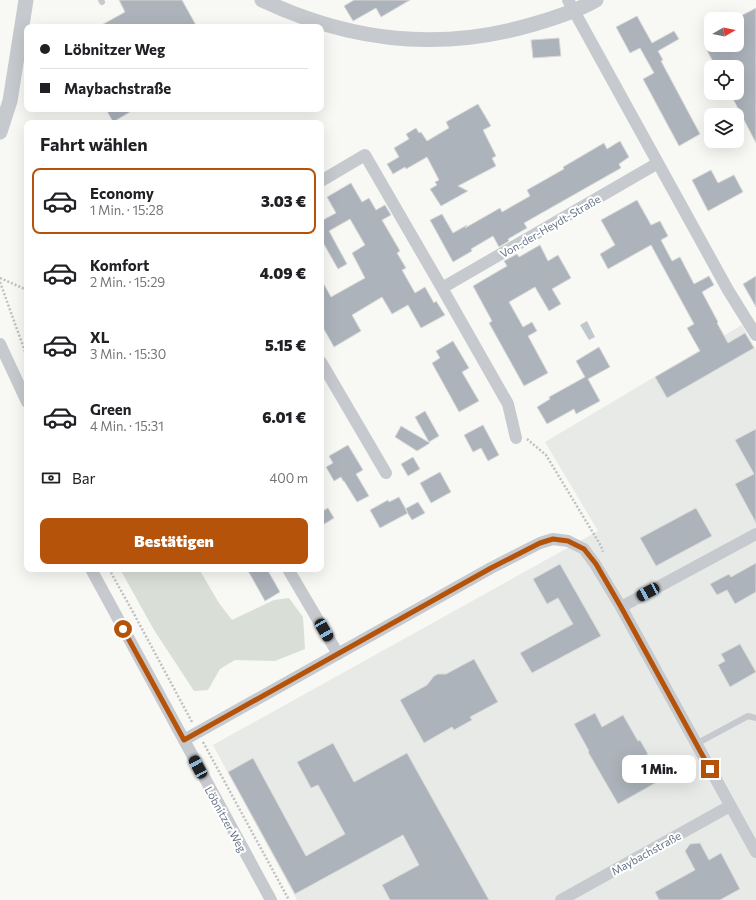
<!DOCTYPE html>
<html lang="de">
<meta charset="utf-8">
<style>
body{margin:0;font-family:Commissioner,sans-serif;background:#f2f2f2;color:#202124;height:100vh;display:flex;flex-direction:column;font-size:15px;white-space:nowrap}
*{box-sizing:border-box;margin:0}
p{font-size:13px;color:#757577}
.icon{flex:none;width:22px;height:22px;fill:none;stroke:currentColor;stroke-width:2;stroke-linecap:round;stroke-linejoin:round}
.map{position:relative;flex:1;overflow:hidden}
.details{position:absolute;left:24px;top:120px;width:300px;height:452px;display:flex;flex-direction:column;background:#fff;border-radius:8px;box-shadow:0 4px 16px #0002}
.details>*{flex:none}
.guide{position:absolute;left:24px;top:24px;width:300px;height:88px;border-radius:8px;box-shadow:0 4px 16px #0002;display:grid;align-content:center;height:88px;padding:0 16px;background:#fff}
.needle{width:26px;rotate:81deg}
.buttons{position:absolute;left:704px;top:12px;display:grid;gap:8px}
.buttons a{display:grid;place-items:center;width:40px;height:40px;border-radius:8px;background:#fff;box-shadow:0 4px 16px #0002;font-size:20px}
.end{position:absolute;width:18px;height:18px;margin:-9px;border:5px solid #b45309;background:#fff;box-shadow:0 0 0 2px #fff}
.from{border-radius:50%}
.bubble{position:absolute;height:28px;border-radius:8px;background:#fff;box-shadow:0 4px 16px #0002;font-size:13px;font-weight:800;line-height:28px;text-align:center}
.car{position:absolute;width:12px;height:24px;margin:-12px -6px;border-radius:5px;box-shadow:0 0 3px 1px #0007;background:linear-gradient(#222 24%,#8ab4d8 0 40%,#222 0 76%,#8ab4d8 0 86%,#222 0)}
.guide b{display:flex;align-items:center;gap:14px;height:38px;font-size:15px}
.guide b+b{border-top:1px solid #e0e0e0}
.guide i{width:10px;height:10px;background:#202124}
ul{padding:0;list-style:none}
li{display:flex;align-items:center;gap:12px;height:66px;margin:0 8px 6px;padding:0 8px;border:2px solid transparent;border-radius:8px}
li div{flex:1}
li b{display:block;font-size:15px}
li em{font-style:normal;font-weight:800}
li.on{border-color:#b45309}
li>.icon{width:36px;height:36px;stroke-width:1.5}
h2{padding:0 16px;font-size:18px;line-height:48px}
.pay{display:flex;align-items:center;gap:10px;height:44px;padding:0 16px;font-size:15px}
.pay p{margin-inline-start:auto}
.cta{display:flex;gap:8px;margin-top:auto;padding:8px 16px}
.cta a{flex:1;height:46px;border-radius:8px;background:#b45309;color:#fff;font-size:16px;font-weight:800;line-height:46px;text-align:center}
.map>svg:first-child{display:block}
.built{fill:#e8eae8}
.green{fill:#d9dfd6}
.water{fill:#bec8cd}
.building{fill:#acb3ba;stroke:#d9dad8}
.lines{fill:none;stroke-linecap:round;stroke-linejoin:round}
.path{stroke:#bec0c2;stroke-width:2.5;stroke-dasharray:2 2;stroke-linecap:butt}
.service{stroke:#c6c9cd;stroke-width:6}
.minor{stroke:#c6c9cd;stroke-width:12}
.tertiary{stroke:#c6c9cd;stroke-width:15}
.route{stroke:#b45309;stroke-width:5}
.labels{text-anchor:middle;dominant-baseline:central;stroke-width:4;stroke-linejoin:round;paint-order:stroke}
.street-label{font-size:11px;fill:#677586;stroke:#fff}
</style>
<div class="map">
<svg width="756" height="900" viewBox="0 0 756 900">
<rect width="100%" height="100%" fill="#f8f8f5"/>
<path class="built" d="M742,325L756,350V900H297L213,745L598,531L545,442Z"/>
<path class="green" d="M120,569H199L219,603L232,620L274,600L289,598L303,617L305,649L275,661L235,660L220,669L208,690L194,691L154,630Z"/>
<path class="water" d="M587,321L595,337L589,340L580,325Z"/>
<path class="building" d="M119,0H182L197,27H98L125,12Z
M354,0H410L381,17L376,8L353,21L344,6Z
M756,8V143L730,93H737V67H716L704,45H737V18Z
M637,16L652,43L674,31L679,39L658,51L663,60L661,61L700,134L679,146L643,79L654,73L640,48L630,53L616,27Z
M559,38L561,56L533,58L531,40Z
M478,104L491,126L483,130L496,156L492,158L496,166L458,186L468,191L441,206L430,189L437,185L435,182L439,180L427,157L406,169L405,167L393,174L387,164L399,157L394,148L409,139L406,134L416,128L419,133L421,132L427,141L449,128L446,122Z
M106,109H135L113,122Z
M620,141L629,157L619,164L621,168L524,223L527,228L508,239L509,241L499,247L493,236L471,249L472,251L453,262L430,220L442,214L453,233L467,225L465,228L500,208L502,212L530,196L527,190L564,169L563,167L604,143L607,149Z
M711,170L718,183L734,175L743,192L708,211L692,180Z
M351,183L362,202L369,198L376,210L385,205L391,215L382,220L400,251L397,253L406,268L402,270L415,293L425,287L434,303L436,301L445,315L421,328L408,305L392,314L382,297L352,315L361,331L334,347L321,324V279L331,297L365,278L352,253L365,245L350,219L329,231L347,264L338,269L321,239V217L323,220L336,213L327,197Z
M637,200L651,225L660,221L668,236L661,240L672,261L680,257L694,284L709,276L714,285L702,292L718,322L717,323L728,343L745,333L754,348L667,398L655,377L700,351L687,328L694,324L651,245L608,269L600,254L615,245L601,220Z
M540,245L548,261L558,255L571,278L552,289L561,304L549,311L535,287L509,302L523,327L532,322L537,331L528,336L548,373L524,386L489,323L492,321L473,286L507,266L504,261L517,254L519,257Z
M756,276V307L743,284Z
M453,341L469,368L462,372L479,401L459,412L432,363L440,358L436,351Z
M599,347L610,367L588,379L600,401L576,414L574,409L547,424L537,407L550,399L549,397L585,377L576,361Z
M425,411L439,436L429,442L415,417Z
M483,425L499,455L488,461L481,448L473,452L464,435Z
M401,426L430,443L417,451L395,437Z
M756,429V523L735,484L754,474L735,440Z
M348,445L363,470L356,474L369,496L357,502L344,481H343L341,477L334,481L326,467L333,463L329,456Z
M413,457L420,469L408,476L401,464Z
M440,472L451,492L431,503L420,483Z
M399,497L408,513L380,528L370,510L388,500L389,502Z
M418,502L425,513L412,520L405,509Z
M328,508L334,518L321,526V512Z
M696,508L712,536L656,566L640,538Z
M756,563V592L735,604L727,590L717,595L710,584L729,574L731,577Z
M560,564L601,636L532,673L520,653L573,624L558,598L547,604L533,579Z
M247,569H267L280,592L265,601Z
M740,644L756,672L730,687L718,665L725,661L721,654Z
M474,659L498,702L470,717L472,720L454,730L452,727L424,743L400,700L427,685L434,676L438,674H446Z
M595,713L602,727L623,715L638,741L640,740L648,754L645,756L659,781L618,804L588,752L589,751L574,724Z
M333,743L354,782L407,753L489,900H390L382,885L419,865L403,835L295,894L228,772L253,758L306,856L345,834L318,785L311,788L297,762Z
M700,843L709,860L721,853L740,889L720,900H659L655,892L695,870L685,851L690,844Z"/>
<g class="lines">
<path class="path" d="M0,278L27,290
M0,282L27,357
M527,439L546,455L601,546L603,552
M109,569L134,614L192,722
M203,742L289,900"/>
<path class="service" d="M101,0L102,2
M696,744L748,716L756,718"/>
<path class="minor" d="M568,0L728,290L756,335
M321,181L365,155L442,288L658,163
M442,288L508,404L516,438
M0,344L27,402
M321,362L386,473
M91,569L271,900
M288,569L338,654
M621,607L756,534
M184,740L491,568L540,543L553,539L568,541L584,549L595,564L621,607L756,852
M561,900L730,806"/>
<path class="tertiary" d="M262,0C351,42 440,52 534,24C555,18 577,11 596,0
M0,132L10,101L26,0"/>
</g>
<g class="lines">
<path class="route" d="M123,629L184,740L491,568L540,543L553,539L568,541L584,549L596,564L621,607L710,769"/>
</g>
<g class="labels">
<g class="street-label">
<text transform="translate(550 226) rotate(-30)">Von-der-Heydt-Straße</text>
<text transform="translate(226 819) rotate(61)">Löbnitzer Weg</text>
<text transform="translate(646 853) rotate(-29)">Maybachstraße</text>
</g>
</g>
</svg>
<div class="buttons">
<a><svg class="needle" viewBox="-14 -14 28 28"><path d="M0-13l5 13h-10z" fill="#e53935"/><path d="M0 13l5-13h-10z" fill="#757577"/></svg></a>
<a><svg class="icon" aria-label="locate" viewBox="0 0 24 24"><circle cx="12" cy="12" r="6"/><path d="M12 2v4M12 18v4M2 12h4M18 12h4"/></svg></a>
<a><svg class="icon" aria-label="layers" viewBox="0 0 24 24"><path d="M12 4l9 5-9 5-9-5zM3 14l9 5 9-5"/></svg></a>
</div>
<i class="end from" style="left:123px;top:629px"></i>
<i class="end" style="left:710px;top:769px"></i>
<div class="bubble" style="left:622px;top:755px;width:74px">1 Min.</div>
<i class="car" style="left:648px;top:592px;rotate:242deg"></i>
<i class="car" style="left:324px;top:630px;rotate:150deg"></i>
<i class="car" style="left:198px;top:767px;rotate:332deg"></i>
<div class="guide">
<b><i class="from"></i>Löbnitzer Weg</b>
<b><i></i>Maybachstraße</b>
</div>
<section class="details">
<h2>Fahrt wählen</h2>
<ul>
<li class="on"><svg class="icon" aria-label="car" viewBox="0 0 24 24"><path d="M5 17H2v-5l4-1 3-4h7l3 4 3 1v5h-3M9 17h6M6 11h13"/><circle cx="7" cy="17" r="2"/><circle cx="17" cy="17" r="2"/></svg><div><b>Economy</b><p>1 Min. · 15:28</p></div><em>3.03 €</em></li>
<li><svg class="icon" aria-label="car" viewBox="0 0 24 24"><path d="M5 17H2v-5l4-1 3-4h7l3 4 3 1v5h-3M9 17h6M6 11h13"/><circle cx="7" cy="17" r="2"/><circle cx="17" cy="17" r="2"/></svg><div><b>Komfort</b><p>2 Min. · 15:29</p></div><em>4.09 €</em></li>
<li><svg class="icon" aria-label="car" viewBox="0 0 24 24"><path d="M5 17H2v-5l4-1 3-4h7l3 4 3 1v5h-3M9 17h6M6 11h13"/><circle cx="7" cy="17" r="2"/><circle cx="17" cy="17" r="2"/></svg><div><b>XL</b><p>3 Min. · 15:30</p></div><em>5.15 €</em></li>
<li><svg class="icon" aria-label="car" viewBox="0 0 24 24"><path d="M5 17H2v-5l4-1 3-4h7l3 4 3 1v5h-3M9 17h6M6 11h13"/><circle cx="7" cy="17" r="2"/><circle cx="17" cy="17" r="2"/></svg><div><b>Green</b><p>4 Min. · 15:31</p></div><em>6.01 €</em></li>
</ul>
<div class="pay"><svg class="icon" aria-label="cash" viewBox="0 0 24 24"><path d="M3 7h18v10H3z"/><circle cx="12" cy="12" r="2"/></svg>Bar<p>400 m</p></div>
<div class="cta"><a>Bestätigen</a></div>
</section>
</div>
